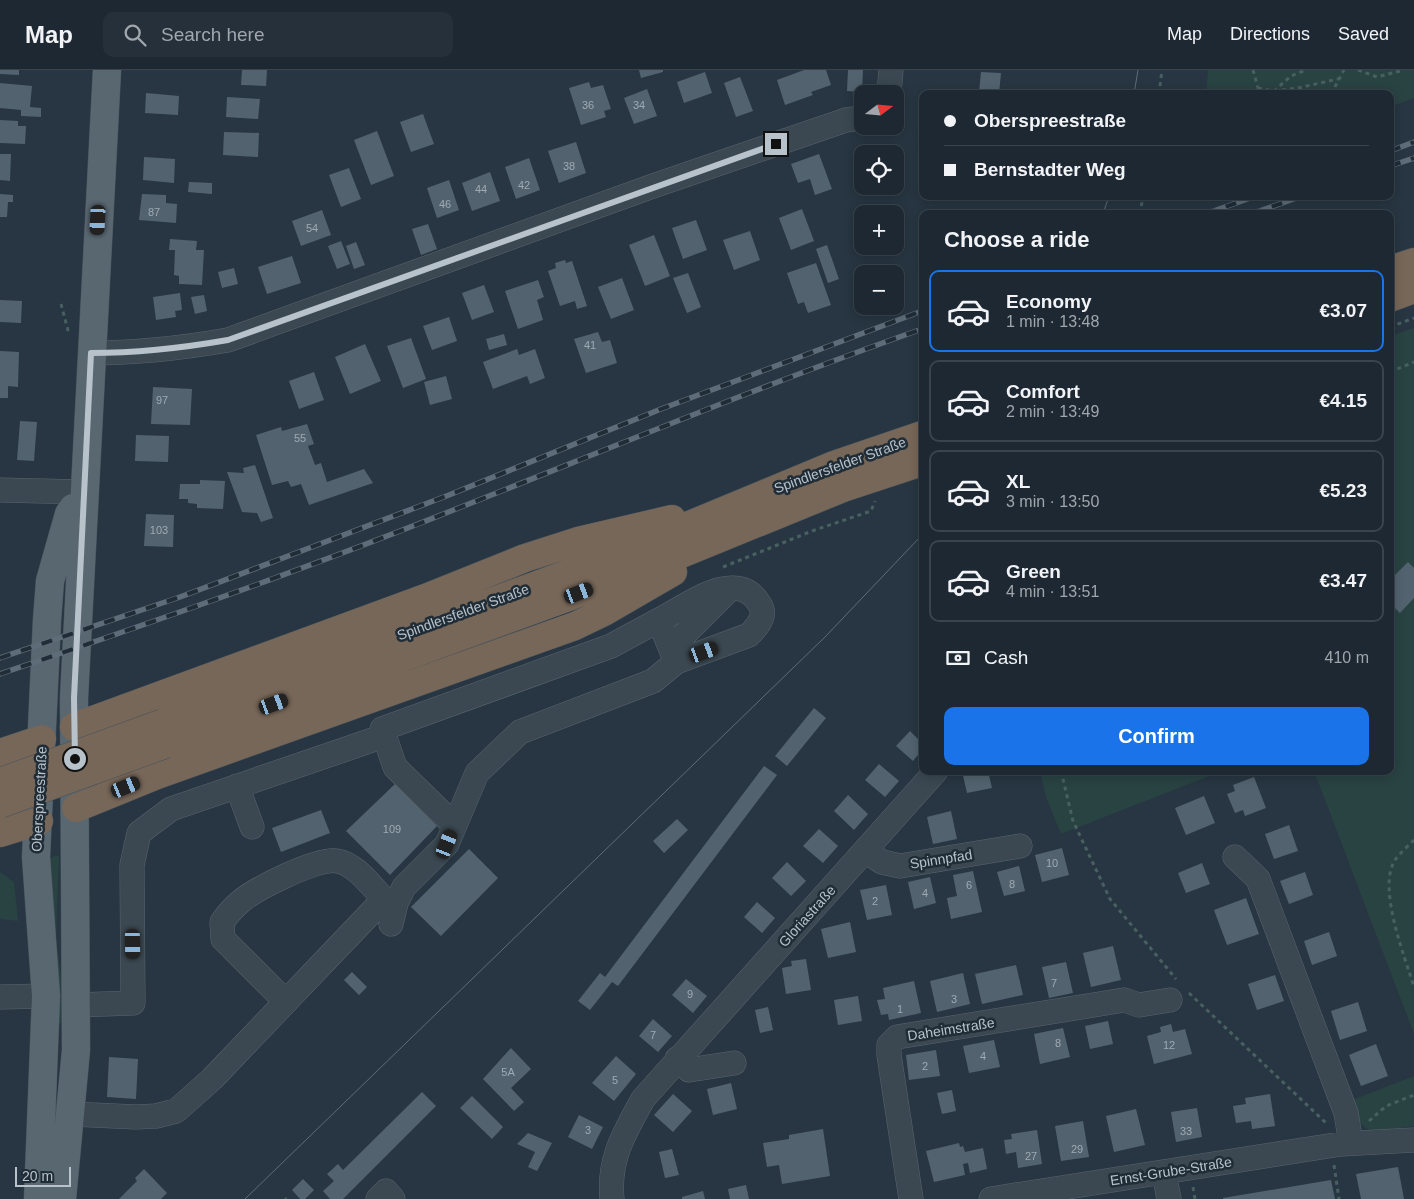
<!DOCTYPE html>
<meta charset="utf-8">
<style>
body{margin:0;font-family:Arial,sans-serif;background:#25303a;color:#f1f3f6;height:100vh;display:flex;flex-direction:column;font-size:19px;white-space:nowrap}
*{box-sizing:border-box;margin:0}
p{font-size:16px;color:#a0a6ac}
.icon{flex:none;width:28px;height:28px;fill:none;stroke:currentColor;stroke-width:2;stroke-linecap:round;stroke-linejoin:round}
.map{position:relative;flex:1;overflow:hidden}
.side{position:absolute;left:919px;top:140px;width:475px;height:565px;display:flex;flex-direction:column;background:#1d2832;border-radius:10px;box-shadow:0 2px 12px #0003,0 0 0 1px #3b444d}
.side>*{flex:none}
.hud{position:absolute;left:919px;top:20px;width:475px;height:110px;border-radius:10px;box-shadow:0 2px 12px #0003,0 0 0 1px #3b444d;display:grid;align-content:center;height:110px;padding:0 25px;background:#1d2832}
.needle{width:32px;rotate:74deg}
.buttons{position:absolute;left:854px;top:15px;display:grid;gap:10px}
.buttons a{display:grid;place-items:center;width:50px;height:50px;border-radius:10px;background:#1d2832;box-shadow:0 2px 12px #0003,0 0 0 1px #3b444d;font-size:25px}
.scale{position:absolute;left:15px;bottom:12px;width:56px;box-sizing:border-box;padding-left:5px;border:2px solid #b8c2cb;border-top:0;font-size:14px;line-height:18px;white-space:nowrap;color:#b8c2cb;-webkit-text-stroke:4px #202d37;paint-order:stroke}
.end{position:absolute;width:22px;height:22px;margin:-11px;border:6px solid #b8c2cb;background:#111;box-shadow:0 0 0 2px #111}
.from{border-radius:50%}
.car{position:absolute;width:15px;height:30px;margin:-15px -8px;border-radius:6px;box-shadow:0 0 4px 1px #0007;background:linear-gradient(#222 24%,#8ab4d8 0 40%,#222 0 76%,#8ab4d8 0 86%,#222 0)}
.hud b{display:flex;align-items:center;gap:18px;height:48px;font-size:19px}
.hud b+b{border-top:1px solid #3b444d}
.hud i{width:12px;height:12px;background:#f1f3f6}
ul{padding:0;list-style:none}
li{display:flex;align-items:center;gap:15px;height:82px;margin:0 10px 8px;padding:0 15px;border:2px solid #3b444d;border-radius:10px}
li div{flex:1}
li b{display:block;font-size:19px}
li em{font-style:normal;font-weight:800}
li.active{border-color:#1a73e8}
li>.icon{width:45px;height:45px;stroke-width:1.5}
h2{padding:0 25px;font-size:22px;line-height:60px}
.pay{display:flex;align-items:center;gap:12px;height:55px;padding:0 25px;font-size:19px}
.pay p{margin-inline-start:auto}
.action{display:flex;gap:10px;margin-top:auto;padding:10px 25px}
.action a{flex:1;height:58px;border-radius:10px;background:#1a73e8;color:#fff;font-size:20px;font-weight:800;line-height:58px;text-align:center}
header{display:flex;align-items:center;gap:30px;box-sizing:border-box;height:70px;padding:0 25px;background:#1d2832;border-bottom:1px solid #3b444d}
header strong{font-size:24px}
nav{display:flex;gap:28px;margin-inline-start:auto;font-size:18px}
.search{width:350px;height:45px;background:#25303a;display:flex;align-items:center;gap:12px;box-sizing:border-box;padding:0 18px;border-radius:10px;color:#a0a6ac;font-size:19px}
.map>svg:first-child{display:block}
.green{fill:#294342}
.building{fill:#52636f}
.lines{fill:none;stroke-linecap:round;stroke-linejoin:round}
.minor-casing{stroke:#59656f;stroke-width:25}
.major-casing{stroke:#45515b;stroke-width:29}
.highway-casing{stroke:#46525c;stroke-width:29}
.path{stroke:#496060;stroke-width:3;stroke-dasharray:4 4;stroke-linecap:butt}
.minor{stroke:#3b4851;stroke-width:24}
.major{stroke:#596771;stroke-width:28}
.highway{stroke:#776758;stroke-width:28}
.tram{stroke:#5d6c78;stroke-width:1}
.rail-casing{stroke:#5d6c78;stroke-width:5.5}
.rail{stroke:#202d37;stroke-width:4;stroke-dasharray:11;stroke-linecap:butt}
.highway-bridge-casing{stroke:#46525c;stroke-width:29;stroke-linecap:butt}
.highway-bridge{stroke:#776758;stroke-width:28}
.route{stroke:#b8c2cb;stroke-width:6}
.labels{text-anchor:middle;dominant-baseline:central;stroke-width:5;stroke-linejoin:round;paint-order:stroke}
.number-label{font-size:11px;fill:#9eaab4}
.street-label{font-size:14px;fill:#b8c2cb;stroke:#202d37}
</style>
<header>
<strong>Map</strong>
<div class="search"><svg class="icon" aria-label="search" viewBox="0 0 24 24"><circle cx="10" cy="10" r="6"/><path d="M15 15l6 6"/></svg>Search here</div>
<nav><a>Map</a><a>Directions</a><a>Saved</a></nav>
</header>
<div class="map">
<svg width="1414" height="1129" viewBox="0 0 1414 1129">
<rect width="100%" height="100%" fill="#273642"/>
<path class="green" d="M1208,0H1414V28L1390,37V24H1206Z
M1414,258V964L1314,701H1390V266Z
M1040,701H1222L1061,764L1046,727Z
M59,785L56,869L64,927V952L58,954L47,789Z
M0,802L14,812L18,851L0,849Z
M1414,1006V1056C1376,1061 1365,1073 1350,1031Z"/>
<path class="building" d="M0,0H19V5L0,4Z
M242,0H267L266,16L241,15Z
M639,0H663V2L641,8Z
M804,0H826L831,15L811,22L813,25L785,35L777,10Z
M848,0H863L862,22L847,21Z
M705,2L712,23L684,33L677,12Z
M981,2L1001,3L999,24L979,22Z
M740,7L753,41L736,47L724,13Z
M589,12L591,18L603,15L611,39L604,41L606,47L581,55L569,18Z
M0,13L32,16L30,37L41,38V47L21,46V40L0,38Z
M647,19L657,46L634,54L624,28Z
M146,23L179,26L178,45L145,43Z
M227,27L260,29L258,49L226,47Z
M423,44L434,74L411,82L400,52Z
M0,50L18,51V56H26L25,74L0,73Z
M377,61L394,106L371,115L354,70Z
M224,62L259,63L258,87L223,85Z
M576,72L586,103L559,113L548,81Z
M0,84H11L10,111L0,110Z
M819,84L832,119L815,125L810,109L798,113L791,94Z
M144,87L175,89L174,113L143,110Z
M529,88L540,120L516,129L505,97Z
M349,98L361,129L341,137L329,105Z
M490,102L500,131L472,141L462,113Z
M449,110L459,140L437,148L427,118Z
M189,112L212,113V124L188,122Z
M0,124L13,125V132H8L7,147H0Z
M142,124L166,125V133L177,134L176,153L139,150Z
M802,139L814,171L791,180L779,148Z
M322,140L331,165L301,176L292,151Z
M696,150L707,180L683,189L672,158Z
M428,154L437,179L421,185L412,159Z
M750,161L760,190L734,200L723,170Z
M654,165L670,206L645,216L629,175Z
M170,169L197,171L196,180H204L202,215L179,214V206L174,205L175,180H169Z
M341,171L350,194L337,199L328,176Z
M356,172L365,195L354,199L346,176Z
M827,175L839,209L828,213L816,179Z
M292,186L301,213L267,224L258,197Z
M565,190L566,193L572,191L587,236L577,239L575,231L560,236L548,201L556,198L555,193Z
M816,193L831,235L808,243L804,232L798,234L787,203Z
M234,198L238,214L222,218L218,202Z
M688,203L701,237L687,243L673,208Z
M622,208L634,240L611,249L598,217Z
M538,210L544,227L537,230L543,250L518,259L505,221Z
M484,215L494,242L472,250L462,223Z
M180,223L182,240L175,241L176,247L156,250L153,227Z
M204,225L207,241L195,244L191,227Z
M0,230L22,231L21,253L0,252Z
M449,247L457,271L432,280L423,256Z
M598,262L602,272L610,270L617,293L586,303L574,269Z
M504,264L507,275L489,280L486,269Z
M411,268L426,309L403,318L387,276Z
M365,274L381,311L350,324L335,287Z
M517,279L519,285L535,279L545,308L530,314L527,306L493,319L483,292Z
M0,281L19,282L18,317L8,316V328H0Z
M314,302L324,330L299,339L289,311Z
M446,306L452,329L430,335L424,312Z
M153,317L192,319L190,355L151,354Z
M20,351L37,352L34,391L17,390Z
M307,354L314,374L308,376L315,395L321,393L327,412L364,399L373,413L309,435L301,414L291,417L288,411L272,415L256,365L281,357L282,361Z
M136,365L169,366L168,392L135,391Z
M255,395L273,448L261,452L257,443L242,442L227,402L244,403L243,398Z
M200,410L225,411L223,439L197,438V434L188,433V429H179L180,414H200Z
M146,444L174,445L173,477L144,476Z
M1408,492L1414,498V528L1400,543L1390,533V510Z
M814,638L826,648L787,696L775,686Z
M910,661L922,673V680L913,691L896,676Z
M879,694L899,711L885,727L865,710Z
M764,696L777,705L618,916L612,912L590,940L578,931L600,903L605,907Z
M962,701H988L992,718L967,723Z
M1254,707L1266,738L1245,746L1243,740L1235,743L1227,724L1235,721L1233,715Z
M395,714L437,756L390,805L346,761Z
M848,725L868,744L854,760L834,741Z
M1204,726L1215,753L1186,765L1175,738Z
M321,740L330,763L281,782L272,758Z
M951,741L957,769L933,774L927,747Z
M677,749L688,760L664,783L653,771Z
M1289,755L1298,781L1274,789L1265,764Z
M819,759L838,776L823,793L803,776Z
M1062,778L1069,805L1042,812L1035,785Z
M469,779L498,808L441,866L411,837Z
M787,792L806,811L791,826L772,808Z
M1202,793L1210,814L1186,823L1178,803Z
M1019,796L1025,821L1004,826L997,802Z
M973,801L982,842L951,849L947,828L957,826L953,805Z
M1305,802L1313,825L1289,834L1280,811Z
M930,807L936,833L914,839L908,812Z
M886,815L892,845L867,850L860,820Z
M1246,828L1259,864L1227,875L1214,840Z
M757,832L775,848L762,863L744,847Z
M850,852L856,882L828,888L821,859Z
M1329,862L1337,886L1312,895L1304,871Z
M1113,876L1121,910L1091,917L1083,883Z
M806,889L811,920L786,924L782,898L792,896L791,891Z
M1066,892L1073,923L1049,928L1042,897Z
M1016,895L1023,925L982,934L975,904Z
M352,902L367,917L359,925L344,910Z
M963,903L970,934L937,942L930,911Z
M1275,905L1284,931L1257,940L1248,914Z
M686,909L707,926L693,943L672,925Z
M914,911L921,943L889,950L888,944L881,945L877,930L885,929L883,918Z
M858,926L862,951L838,955L834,930Z
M1358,932L1367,961L1340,970L1331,941Z
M768,937L773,960L760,963L755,940Z
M653,949L672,966L658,982L639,966Z
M1108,951L1113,974L1090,979L1085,956Z
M1171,954L1173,962L1185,959L1192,984L1154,994L1147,966L1161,962L1160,957Z
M1063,958L1070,987L1040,994L1034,964Z
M994,970L1000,997L969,1003L963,976Z
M1376,974L1388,1006L1361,1016L1349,985Z
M511,978L531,999L511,1018L524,1032L514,1041L483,1009Z
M936,980L940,1006L909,1010L906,985Z
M616,986L636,1004L614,1031L592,1013Z
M109,987L138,989L136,1029L107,1027Z
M731,1013L737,1039L713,1045L707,1019Z
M952,1020L956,1041L942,1044L937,1023Z
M422,1022L436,1036L343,1129H330L323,1121L334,1111L327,1104L338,1094L343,1100Z
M673,1024L692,1041L673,1062L654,1045Z
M1270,1024L1275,1056L1252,1059L1251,1051L1236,1053L1233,1036L1246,1034L1245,1028Z
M472,1026L503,1057L492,1069L460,1038Z
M1197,1038L1202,1067L1176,1072L1171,1042Z
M1136,1039L1145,1075L1114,1082L1106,1046Z
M579,1045L603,1057L592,1079L568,1067Z
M1083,1051L1089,1087L1061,1091L1055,1056Z
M823,1059L830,1106L782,1114L779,1095L767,1097L763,1073L789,1069V1065Z
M1037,1060L1042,1094L1018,1098L1016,1082L1006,1084L1004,1070L1012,1069L1011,1064Z
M528,1063L552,1073L537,1101L528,1097L535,1082L517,1074Z
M959,1073L960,1077L963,1076L965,1082L983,1078L987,1099L970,1103L968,1093L963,1094L965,1105L934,1112L926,1081Z
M672,1079L679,1105L665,1108L659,1082Z
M1398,1097L1404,1129H1361L1356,1104Z
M144,1099L167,1123L161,1129H119L137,1111L135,1108Z
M303,1109L314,1120L305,1129H300L292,1120Z
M1331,1110L1335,1129H1223V1128Z
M746,1115L749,1129H730L728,1119Z
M703,1121L705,1129H682V1127Z"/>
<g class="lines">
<g class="minor-casing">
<path id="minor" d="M889,24L891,0
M91,283C137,283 182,278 228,270L653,116L846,50L862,48
M0,420L83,422
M671,578L725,524
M237,716L252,757
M454,755L395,697L382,659L611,576L659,550
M865,781L882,792L900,796L1020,776
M1235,787L1258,809L1346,1043L1351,1073
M391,854L396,833L404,817L447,774L477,703L520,662L653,611L676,592L659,550C687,536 738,495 760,535C767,546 757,557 749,565L676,592
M0,927L46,926
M75,935L133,933L132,795L139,763L171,739L384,666
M677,989L689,1000L734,993
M71,1044L136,1047L156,1046L176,1041L212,1009L384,829C371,816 356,794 337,791C318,787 255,819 240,832C233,838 227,845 222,852L223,869L286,932
M1164,1103L1169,1129
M378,1129L386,1121L393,1129
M612,1129C608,1089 624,1064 643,1029L936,701
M911,1129L889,985V975L897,967L1124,930L1139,935L1170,930
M991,1129L1341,1074L1414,1070"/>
</g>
<g class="major-casing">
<path id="major" d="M38,1129L46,926L36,787L47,550L50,511L69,444L73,438
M62,1129L76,980L74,628L107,0"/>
</g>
<g class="highway-casing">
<path id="highway" d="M1390,200L1414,192
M1390,228L1414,219
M163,653L605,490L834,395L922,365
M74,657L428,527L525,488L578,471L672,449
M166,674L563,529L659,493L843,418L922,392
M0,683L42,669
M76,738L157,705L575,556L604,542L673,502
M0,763L39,751"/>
</g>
<path class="path" d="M1253,0L1258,18L1262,24
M1358,0L1377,7L1404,0
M1258,18L1274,21L1291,6L1306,0
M1274,21L1298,18L1338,9
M1159,24L1162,0
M1331,24L1344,0
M1140,144L1143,126
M61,234L69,264
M1390,257L1414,248
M1390,302L1414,292
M723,497L812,461L871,441L875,431
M1061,701L1073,751L1110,829L1176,909
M1414,770C1408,776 1400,783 1395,790C1377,818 1405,887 1414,917
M1189,923L1326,1053
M1369,1051L1386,1036L1414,1025
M1334,1095L1339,1129
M1193,1117L1195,1129
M285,1128L286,1129"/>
<use href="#minor" class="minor"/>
<use href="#major" class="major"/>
<use href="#highway" class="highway"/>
<path class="tram" d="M1134,24L1138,0
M1103,144L1109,126
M245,1129L825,567L922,465"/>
<g class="rail-casing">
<path id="rail" d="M1390,81L1414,72
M1390,96L1414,88
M1205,144L1256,126
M1251,144L1302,126
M0,588L180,527L304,480L449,425L661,339L922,241
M0,604C153,552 306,499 456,439C611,378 765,314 922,259"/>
</g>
<use href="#rail" class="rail"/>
<g class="highway-bridge-casing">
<path id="highway-bridge" d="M0,712L163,653
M0,734L166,674"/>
</g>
<use href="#highway-bridge" class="highway-bridge"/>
</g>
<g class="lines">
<path class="route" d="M75,689L74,628L91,283C137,283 182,278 228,270L776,74"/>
</g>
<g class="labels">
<g class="number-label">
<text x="588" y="35">36</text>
<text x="639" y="35">34</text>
<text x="569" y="96">38</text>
<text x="524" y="115">42</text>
<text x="481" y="119">44</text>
<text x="445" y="134">46</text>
<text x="154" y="142">87</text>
<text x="312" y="158">54</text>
<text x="590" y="275">41</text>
<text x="162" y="330">97</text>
<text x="300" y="368">55</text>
<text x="159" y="460">103</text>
<text x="392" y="759">109</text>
<text x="1052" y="793">10</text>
<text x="1012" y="814">8</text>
<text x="969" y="815">6</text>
<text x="925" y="823">4</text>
<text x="875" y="831">2</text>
<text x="1054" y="913">7</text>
<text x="690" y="924">9</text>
<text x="954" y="929">3</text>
<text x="900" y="939">1</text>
<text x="653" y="965">7</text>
<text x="1058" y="973">8</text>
<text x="1169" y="975">12</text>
<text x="983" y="986">4</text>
<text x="925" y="996">2</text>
<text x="508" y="1002">5A</text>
<text x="615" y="1010">5</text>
<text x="588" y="1060">3</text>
<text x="1186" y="1061">33</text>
<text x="1077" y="1079">29</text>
<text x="1031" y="1086">27</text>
</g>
<g class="street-label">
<text transform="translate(840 395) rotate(-20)">Spindlersfelder Straße</text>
<text transform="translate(463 542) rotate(-20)">Spindlersfelder Straße</text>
<text transform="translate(39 729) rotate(-87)">Oberspreestraße</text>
<text transform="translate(941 789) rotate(-9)">Spinnpfad</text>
<text transform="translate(807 846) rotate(-48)">Gloriastraße</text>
<text transform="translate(951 959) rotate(-9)">Daheimstraße</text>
<text transform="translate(1171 1101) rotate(-9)">Ernst-Grube-Straße</text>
</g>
</g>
</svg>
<div class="buttons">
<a><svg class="needle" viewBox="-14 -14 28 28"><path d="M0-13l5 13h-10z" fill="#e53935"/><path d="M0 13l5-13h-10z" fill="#a0a6ac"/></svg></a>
<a><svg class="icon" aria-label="locate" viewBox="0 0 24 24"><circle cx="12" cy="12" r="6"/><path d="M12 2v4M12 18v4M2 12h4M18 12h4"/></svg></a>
<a>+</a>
<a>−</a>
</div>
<div class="scale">20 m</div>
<i class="end from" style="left:75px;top:689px"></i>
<i class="end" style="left:776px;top:74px"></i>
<i class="car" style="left:98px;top:150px;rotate:183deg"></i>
<i class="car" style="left:579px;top:523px;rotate:69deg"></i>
<i class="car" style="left:704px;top:582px;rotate:70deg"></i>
<i class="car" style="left:274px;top:634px;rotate:70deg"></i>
<i class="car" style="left:126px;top:717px;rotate:68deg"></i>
<i class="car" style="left:447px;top:774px;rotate:22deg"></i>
<i class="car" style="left:133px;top:874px;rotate:179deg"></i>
<div class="hud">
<b><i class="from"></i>Oberspreestraße</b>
<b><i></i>Bernstadter Weg</b>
</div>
<section class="side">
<h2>Choose a ride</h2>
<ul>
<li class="active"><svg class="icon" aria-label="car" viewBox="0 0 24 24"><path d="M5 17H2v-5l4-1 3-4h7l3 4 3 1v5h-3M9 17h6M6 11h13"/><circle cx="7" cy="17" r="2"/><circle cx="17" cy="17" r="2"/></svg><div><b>Economy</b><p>1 min · 13:48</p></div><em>€3.07</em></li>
<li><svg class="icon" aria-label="car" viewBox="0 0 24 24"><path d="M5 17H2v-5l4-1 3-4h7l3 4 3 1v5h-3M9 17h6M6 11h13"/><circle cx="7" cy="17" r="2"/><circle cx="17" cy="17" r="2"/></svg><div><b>Comfort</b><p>2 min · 13:49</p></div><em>€4.15</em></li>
<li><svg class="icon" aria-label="car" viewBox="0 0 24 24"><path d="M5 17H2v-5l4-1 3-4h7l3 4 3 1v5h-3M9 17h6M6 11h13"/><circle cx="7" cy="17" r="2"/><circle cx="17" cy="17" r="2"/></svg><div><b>XL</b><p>3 min · 13:50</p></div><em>€5.23</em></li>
<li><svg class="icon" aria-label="car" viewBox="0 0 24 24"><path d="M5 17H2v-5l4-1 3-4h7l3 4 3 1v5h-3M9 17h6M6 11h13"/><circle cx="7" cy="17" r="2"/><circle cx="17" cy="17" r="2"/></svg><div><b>Green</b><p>4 min · 13:51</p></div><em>€3.47</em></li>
</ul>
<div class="pay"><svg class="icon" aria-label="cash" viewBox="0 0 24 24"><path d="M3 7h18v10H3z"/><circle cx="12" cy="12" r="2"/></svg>Cash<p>410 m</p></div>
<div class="action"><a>Confirm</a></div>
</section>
</div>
